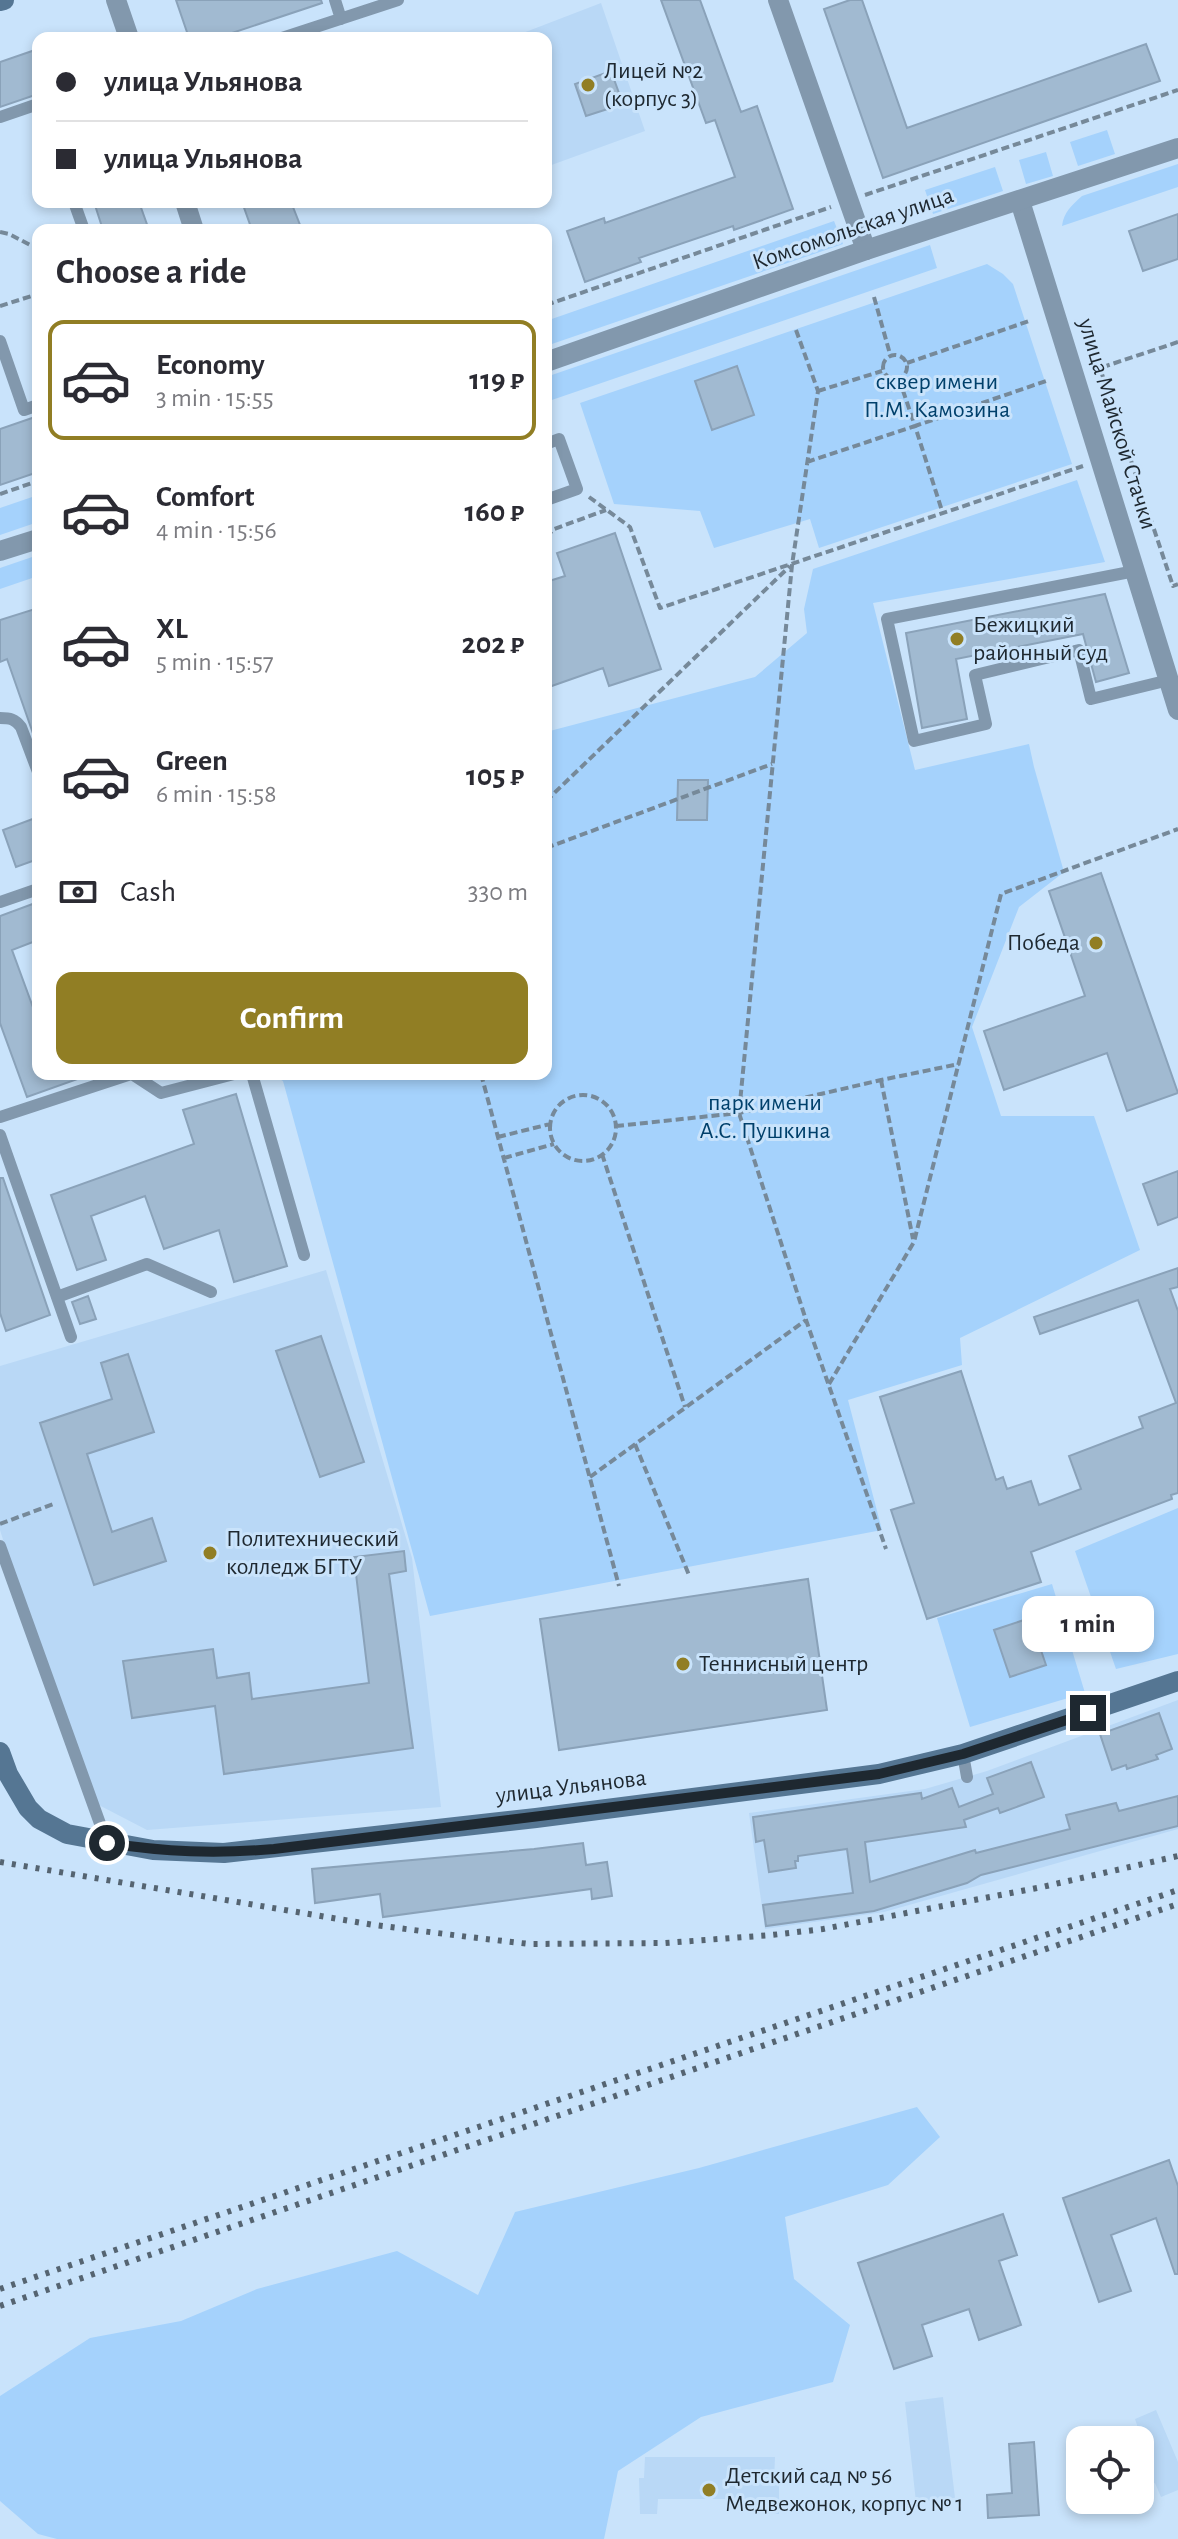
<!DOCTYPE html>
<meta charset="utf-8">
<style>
body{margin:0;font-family:"Alegreya Sans",sans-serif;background:#f2f2f3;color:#2b2b33;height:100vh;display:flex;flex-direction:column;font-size:30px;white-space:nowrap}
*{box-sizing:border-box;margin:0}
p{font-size:26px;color:#7c7c81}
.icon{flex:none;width:44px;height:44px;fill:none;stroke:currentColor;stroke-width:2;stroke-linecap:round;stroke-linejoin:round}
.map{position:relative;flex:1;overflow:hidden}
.side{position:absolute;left:32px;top:224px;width:520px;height:856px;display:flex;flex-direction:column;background:#fff;border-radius:16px;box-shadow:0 4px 12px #0003}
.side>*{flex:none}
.guide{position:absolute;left:32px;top:32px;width:520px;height:176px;border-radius:16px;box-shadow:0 4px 12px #0003;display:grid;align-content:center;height:176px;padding:0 24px;background:#fff}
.tools{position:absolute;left:1066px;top:2426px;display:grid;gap:16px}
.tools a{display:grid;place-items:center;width:88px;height:88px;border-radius:16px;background:#fff;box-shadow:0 4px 12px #0003;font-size:40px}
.end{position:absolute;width:36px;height:36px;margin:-18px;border:10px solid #1e2830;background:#fff;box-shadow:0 0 0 4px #fff}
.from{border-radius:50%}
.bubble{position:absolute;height:56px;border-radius:16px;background:#fff;box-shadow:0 4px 12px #0003;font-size:26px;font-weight:700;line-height:56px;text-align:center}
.guide b{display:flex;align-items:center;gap:28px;height:76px;font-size:30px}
.guide b+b{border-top:2px solid #e1e1e2}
.guide i{width:20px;height:20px;background:#2b2b33}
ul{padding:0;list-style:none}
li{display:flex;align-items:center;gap:24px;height:120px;margin:0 16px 12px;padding:0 8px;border:4px solid transparent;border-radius:16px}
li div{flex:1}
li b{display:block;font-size:30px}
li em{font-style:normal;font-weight:700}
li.selected{border-color:#917e24}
li>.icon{width:72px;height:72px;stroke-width:1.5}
h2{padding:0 24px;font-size:36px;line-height:96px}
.pay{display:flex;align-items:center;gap:20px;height:88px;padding:0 24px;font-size:30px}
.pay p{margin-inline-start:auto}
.button{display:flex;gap:16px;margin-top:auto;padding:16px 24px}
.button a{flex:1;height:92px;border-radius:16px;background:#917e24;color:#fff;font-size:32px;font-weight:700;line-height:92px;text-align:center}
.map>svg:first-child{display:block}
.built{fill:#b9d8f6}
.green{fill:#a5d2fc}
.building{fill:#a1bad1;stroke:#8aa2b9;stroke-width:2}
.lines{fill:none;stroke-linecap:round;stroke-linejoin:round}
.path{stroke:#768999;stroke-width:4;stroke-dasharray:8 4;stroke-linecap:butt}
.service{stroke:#8298ad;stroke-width:12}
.minor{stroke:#8298ad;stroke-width:20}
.tertiary{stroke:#8298ad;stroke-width:20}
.secondary{stroke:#557693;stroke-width:20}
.rail{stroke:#556471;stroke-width:6;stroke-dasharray:4 8;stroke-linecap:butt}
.route{stroke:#1e2830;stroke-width:10}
.poi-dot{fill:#917e24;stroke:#c9e3fb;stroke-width:3}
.labels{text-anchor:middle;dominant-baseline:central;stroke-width:6;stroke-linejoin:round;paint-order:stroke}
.poi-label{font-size:24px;fill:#1e2830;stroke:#c9e3fb;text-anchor:start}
.street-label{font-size:24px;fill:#1e2830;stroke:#c9e3fb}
.park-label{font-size:24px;fill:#00406b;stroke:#c9e3fb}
</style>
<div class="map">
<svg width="1178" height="2539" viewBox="0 0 1178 2539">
<rect width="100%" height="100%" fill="#c9e3fb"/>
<path class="built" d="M601,3L645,131L546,167V38H510Z
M326,1270L412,1558L441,1807L147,1830L93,1802L61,1723L0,1530V1366Z
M1178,1700V1829L884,1912L765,1929L749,1813L925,1789L987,1771Z
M943,2397L955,2498L916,2502L905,2402Z
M1156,2410L1178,2462V2490L1161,2497L1155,2483L1140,2489V2440H1115L1114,2438L1138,2428L1135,2419Z
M645,2457H775L774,2481H779V2514H761V2499H658L657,2514H640L639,2478H644Z"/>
<path class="green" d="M1107,130L1115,154L1078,166L1070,142Z
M1046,152L1053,176L1026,184L1019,160Z
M1178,164V187L1062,226C1064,212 1071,206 1082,196Z
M995,167L1003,191L933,214L925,190Z
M834,221L843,244L546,346V321Z
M930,245L937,268L546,402V377Z
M987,264L1003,274L1013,284L1072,464L819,548L810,519L714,548L700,511L614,504L580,403Z
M1077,480L1105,562L873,603L915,770L1029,744L1034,767L1064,872L1019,907L972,1027L1001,1116H1094L1140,1250L960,1338L962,1365L848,1400L882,1530L430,1616L283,1081L271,1074H546V732L755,677L807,633L804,609L813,569Z
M38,495V522L0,535V508Z
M38,555V576L0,589V568Z
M1178,1508V1654L1116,1669L1075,1551Z
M1052,1584L1085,1693L970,1727L937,1618Z
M917,2107L940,2137L888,2185L785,2217L794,2279L850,2325L833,2382L701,2417L618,2471L604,2539H57L38,2534L0,2501V2396L90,2338L181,2321L257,2289L397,2251L478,2295L515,2212L699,2168Z"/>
<path class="building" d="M176,0H321L322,3L217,38H189Z
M661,0H700L741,112L757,106L793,209L734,230L733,226L639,258L641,262L585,282L567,231L604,218L605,223L735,177L715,120L706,123Z
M850,0H862L907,128L1146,44L1160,81L883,178L824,9Z
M38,49V94L0,107V62Z
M611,71L623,104L586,116L575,84Z
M94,202H139L149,230H103Z
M242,202H291L302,230H252Z
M1178,214V259L1143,271L1129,231Z
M737,366L754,415L712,430L695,381Z
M38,416V472L0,485V429Z
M615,533L661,669L609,686L603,668L546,688V582L565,576L557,553Z
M1105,594L1129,673L1096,682L1083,634L956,659L967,719L922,728L906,633Z
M38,608V742H36L7,659L0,662V620Z
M678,780H708L707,820H677Z
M38,817V859L16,867L3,830Z
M1101,873L1178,1093L1127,1111L1107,1053L1004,1090L984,1031L1085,996L1049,891Z
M38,902V940L12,950L38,1021V1074H85L86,1076L27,1097L0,1023V916Z
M236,1094L287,1266L234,1282L219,1230L164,1249L145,1196L91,1216L106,1260L77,1270L51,1195L194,1144L183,1110Z
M1178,1171V1217L1158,1225L1143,1184Z
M0,1178H3L50,1315L6,1331L0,1313Z
M1178,1268V1287L1170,1289L1178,1311V1493L1171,1495L1172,1499L1031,1552L1041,1582L927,1619L891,1510L914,1503L880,1397L961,1371L996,1480L1003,1477L1007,1489L1031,1481L1039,1505L1081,1489L1069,1456L1143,1428L1139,1417L1176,1403L1138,1300L1040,1334L1034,1317Z
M88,1296L96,1319L80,1324L72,1302Z
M321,1336L364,1462L320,1477L276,1351Z
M128,1354L154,1432L87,1454L112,1532L152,1518L166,1561L94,1585L40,1423L112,1399L101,1363Z
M404,1551L406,1571L389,1574L413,1748L224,1774L215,1706L132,1718L123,1661L213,1649L217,1678L249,1673L252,1699L369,1683L354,1557Z
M808,1579L827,1710L559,1750L540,1619Z
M1030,1618L1046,1665L1010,1677L994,1630Z
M1159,1713L1172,1749L1156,1755L1158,1759L1127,1769L1126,1765L1112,1770L1100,1734Z
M1031,1762L1044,1797L1000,1813L998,1808L964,1820L966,1827L865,1842L870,1882L975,1850L976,1853L1070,1829L1066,1815L1116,1803L1119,1811L1178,1796V1826L981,1875L967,1883L874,1911L766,1926L763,1905L853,1893L847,1849L798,1856V1861H795L796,1868L769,1872L764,1840L756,1842L753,1817L921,1793L922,1799L952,1788L959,1807L993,1794L987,1778Z
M583,1843L586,1865L607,1862L612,1896L592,1899L591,1889L383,1917L380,1894L315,1903L312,1869L534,1849Z
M1169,2160L1178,2186V2274H1175L1156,2218L1111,2235L1131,2291L1099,2302L1063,2198Z
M1003,2214L1017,2255L999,2261L1021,2325L979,2340L969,2309L922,2325L932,2356L894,2369L858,2263Z
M1034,2442L1039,2515L988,2518L987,2495L1012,2493L1009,2444Z"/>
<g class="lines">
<path class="path" d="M865,195L1178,90
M0,232L9,234L38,249
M874,297L890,354
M546,305L831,207
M0,306L38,294
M796,330L818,391L792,565L739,1113L806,1320L886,1549
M1178,342L1100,368L1173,586L1178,584
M883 367a12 12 0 1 1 24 0a12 12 0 1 1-24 0Z
M907,363L1029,321
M899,379L915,426L1049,380
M818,391L882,371
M807,462L915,426L943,514
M0,494L38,481
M589,497L630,527L660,608L1083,466
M546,537L554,529L606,510
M546,801L790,566
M546,848L772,764
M481,1074L619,1586
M881,1080L913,1239
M550 1128a33 33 0 1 1 66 0a33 33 0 1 1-66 0Z
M616,1126L739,1113L881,1080L959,1064
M498,1137L550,1124
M602,1154L685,1407
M504,1158L554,1144
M829,1384L914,1242L1001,894L1178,829
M635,1444L689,1575
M590,1477L806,1320
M0,1524L56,1503"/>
<path class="service" d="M335,0L341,19
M282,38L398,0
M0,117L38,104
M74,202L84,230
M0,341L24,410L38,405
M546,444L559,439L577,489L546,500
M1135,571L887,619L914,741L986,724L975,675L1079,650L1091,699L1169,680
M0,718C10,718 15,719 21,727L38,772
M0,902L38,889
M132,1074L161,1093L234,1074
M252,1074L304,1255
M0,1117L131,1074
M0,1135L71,1337
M57,1297L147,1264L211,1292
M0,1546L107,1843
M963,1754L967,1777"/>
<path class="minor" d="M116,0L129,38
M778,0L866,250
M1020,201L1178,710
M185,202L194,230"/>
<path class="tertiary" d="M546,362L866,250L1178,148
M0,551L38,539"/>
<path class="secondary" d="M0,1L4,0
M0,1752L8,1774L28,1808L39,1819L67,1834L153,1850L224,1853L536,1818L879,1774L963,1754L1178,1681"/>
<path class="rail" d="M0,1862L374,1925L469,1937L529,1944L665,1943L772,1935L823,1929L1042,1887L1178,1856
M0,2289L1178,1890
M0,2306L1178,1904"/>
</g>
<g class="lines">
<path class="route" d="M107,1843C166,1852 215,1854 274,1849L879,1774L963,1754L1088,1713"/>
</g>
<g class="poi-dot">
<circle cx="588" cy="85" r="8"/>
<circle cx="957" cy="639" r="8"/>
<circle cx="1096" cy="943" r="8"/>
<circle cx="210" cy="1553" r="8"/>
<circle cx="683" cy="1664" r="8"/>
<circle cx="709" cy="2490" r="8"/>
</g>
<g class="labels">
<g class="poi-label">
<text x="604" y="71">Лицей №2<tspan x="604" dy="28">(корпус 3)</tspan></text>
<text x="973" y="625">Бежицкий<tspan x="973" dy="28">районный суд</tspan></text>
<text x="1080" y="943" text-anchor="end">Победа</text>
<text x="226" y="1539">Политехнический<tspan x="226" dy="28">колледж БГТУ</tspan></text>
<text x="699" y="1664">Теннисный центр</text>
<text x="725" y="2476">Детский сад № 56<tspan x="725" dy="28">Медвежонок, корпус № 1</tspan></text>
</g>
<g class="street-label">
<text transform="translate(853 229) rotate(-19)">Комсомольская улица</text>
<text transform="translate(1117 424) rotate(73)">улица Майской Стачки</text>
<text transform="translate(571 1787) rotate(-7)">улица Ульянова</text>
</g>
<g class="park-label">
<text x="937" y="382">сквер имени<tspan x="937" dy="28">П.М. Камозина</tspan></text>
<text x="765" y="1103">парк имени<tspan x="765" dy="28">А.С. Пушкина</tspan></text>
</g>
</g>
</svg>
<div class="tools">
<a><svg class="icon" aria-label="locate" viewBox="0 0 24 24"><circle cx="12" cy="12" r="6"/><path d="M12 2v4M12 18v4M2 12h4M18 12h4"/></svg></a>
</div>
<i class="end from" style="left:107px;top:1843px"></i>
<i class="end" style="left:1088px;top:1713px"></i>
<div class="bubble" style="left:1022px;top:1596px;width:132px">1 min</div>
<div class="guide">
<b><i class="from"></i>улица Ульянова</b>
<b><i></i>улица Ульянова</b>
</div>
<section class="side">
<h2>Choose a ride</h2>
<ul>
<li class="selected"><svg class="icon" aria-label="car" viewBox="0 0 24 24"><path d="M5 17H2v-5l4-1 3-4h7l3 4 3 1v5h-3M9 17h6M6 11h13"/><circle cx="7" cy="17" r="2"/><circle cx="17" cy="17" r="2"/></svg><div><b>Economy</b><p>3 min · 15:55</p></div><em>119 ₽</em></li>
<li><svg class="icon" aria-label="car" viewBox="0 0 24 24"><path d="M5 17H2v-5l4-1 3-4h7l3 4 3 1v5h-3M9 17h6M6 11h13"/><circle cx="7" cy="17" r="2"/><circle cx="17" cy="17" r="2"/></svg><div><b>Comfort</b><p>4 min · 15:56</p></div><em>160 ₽</em></li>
<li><svg class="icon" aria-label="car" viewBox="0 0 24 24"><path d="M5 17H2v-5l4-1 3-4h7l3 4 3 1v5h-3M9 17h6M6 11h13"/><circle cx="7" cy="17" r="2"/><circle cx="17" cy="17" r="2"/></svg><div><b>XL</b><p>5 min · 15:57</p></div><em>202 ₽</em></li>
<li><svg class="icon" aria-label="car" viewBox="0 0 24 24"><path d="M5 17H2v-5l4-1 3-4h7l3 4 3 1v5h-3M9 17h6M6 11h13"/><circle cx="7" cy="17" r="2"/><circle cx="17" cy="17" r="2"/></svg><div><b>Green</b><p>6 min · 15:58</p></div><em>105 ₽</em></li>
</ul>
<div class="pay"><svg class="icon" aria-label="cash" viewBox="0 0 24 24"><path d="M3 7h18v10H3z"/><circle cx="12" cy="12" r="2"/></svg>Cash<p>330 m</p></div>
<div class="button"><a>Confirm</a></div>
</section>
</div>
